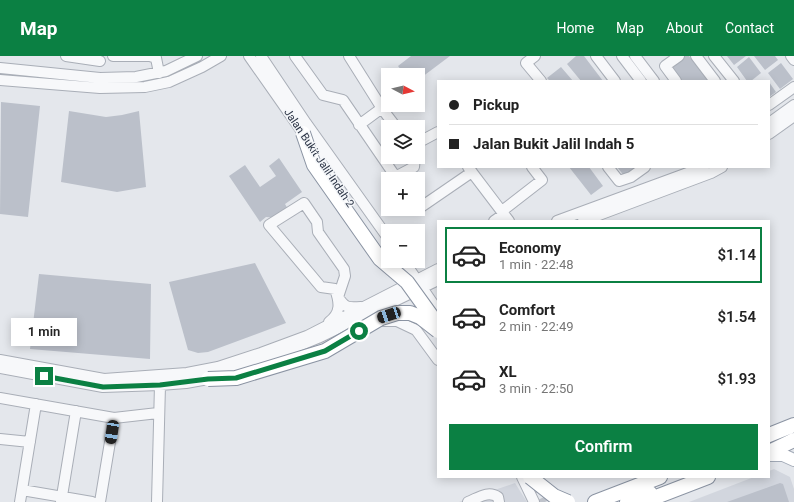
<!DOCTYPE html>
<meta charset="utf-8">
<style>
body{margin:0;font-family:Roboto,sans-serif;background:#f6f6f6;color:#222;height:100vh;display:flex;flex-direction:column;font-size:15px;white-space:nowrap}
*{box-sizing:border-box;margin:0}
p{font-size:13px;color:#767676}
.icon{flex:none;width:22px;height:22px;fill:none;stroke:currentColor;stroke-width:2;stroke-linecap:round;stroke-linejoin:round}
.map{position:relative;flex:1;overflow:hidden}
.side{position:absolute;left:437px;top:164px;width:333px;height:258px;display:flex;flex-direction:column;background:#fff;border-radius:0px;box-shadow:0 2px 10px #0003}
.side>*{flex:none}
.top-card{position:absolute;left:437px;top:24px;width:333px;height:88px;border-radius:0px;box-shadow:0 2px 10px #0003;display:grid;align-content:center;height:88px;padding:0 12px;background:#fff}
.needle{width:26px;rotate:97deg}
.tools{position:absolute;left:381px;top:12px;display:grid;gap:8px}
.tools a{display:grid;place-items:center;width:44px;height:44px;border-radius:0px;background:#fff;box-shadow:0 2px 10px #0003;font-size:20px}
.end{position:absolute;width:18px;height:18px;margin:-9px;border:5px solid #0b8043;background:#fff;box-shadow:0 0 0 2px #fff}
.from{border-radius:50%}
.bubble{position:absolute;height:28px;border-radius:0px;background:#fff;box-shadow:0 2px 10px #0003;font-size:13px;font-weight:600;line-height:28px;text-align:center}
.car{position:absolute;width:12px;height:24px;margin:-12px -6px;border-radius:5px;box-shadow:0 0 3px 1px #0007;background:linear-gradient(#222 24%,#8ab4d8 0 40%,#222 0 76%,#8ab4d8 0 86%,#222 0)}
.top-card b{display:flex;align-items:center;gap:14px;height:38px;font-size:15px}
.top-card b+b{border-top:1px solid #e0e0e0}
.top-card i{width:10px;height:10px;background:#222}
ul{padding:7px 0 0;list-style:none}
li{display:flex;align-items:center;gap:12px;height:56px;margin:0 8px 6px;padding:0 4px;border:2px solid transparent;border-radius:0px}
li div{flex:1}
li b{display:block;font-size:15px}
li em{font-style:normal;font-weight:600}
li.selected{border-color:#0b8043}
li>.icon{width:36px;height:36px;stroke-width:1.5}
.button{display:flex;gap:8px;margin-top:auto;padding:8px 12px}
.button a{flex:1;height:46px;border-radius:0px;background:#0b8043;color:#fff;font-size:16px;font-weight:600;line-height:46px;text-align:center}
header{display:flex;align-items:center;gap:24px;box-sizing:border-box;height:56px;padding:0 20px;background:#0b8043;color:#fff}
header strong{font-size:19px}
nav{display:flex;gap:22px;margin-inline-start:auto;font-size:14px}
.map>svg:first-child{display:block}
.built{fill:#d2d6de}
.building{fill:#bbc0ca}
.lines{fill:none;stroke-linecap:round;stroke-linejoin:round}
.highway-tunnel{stroke:#bfc3cb;stroke-width:14;stroke-dasharray:14 7;stroke-linecap:butt}
.minor-casing{stroke:#a9aeb7;stroke-width:12}
.major-casing{stroke:#a3abb8;stroke-width:14}
.highway-casing{stroke:#8b94a3;stroke-width:16}
.minor{stroke:#f7f8fa;stroke-width:10}
.major{stroke:#fff;stroke-width:12}
.highway{stroke:#fff;stroke-width:14}
.highway-bridge-casing{stroke:#8b94a3;stroke-width:16;stroke-linecap:butt}
.highway-bridge{stroke:#fff;stroke-width:14}
.route{stroke:#0b8043;stroke-width:5}
.labels{text-anchor:middle;dominant-baseline:central;stroke-width:3;stroke-linejoin:round;paint-order:stroke}
.street-label{font-size:11px;fill:#2b3445;stroke:#f4f6f9}
</style>
<header>
<strong>Map</strong>
<nav><a>Home</a><a>Map</a><a>About</a><a>Contact</a></nav>
</header>
<div class="map">
<svg width="794" height="446" viewBox="0 0 794 446">
<rect width="100%" height="100%" fill="#e4e7ec"/>
<path class="built" d="M774,413L790,421L794,433V446H689L754,421H769V415Z
M515,427L527,446H459Z"/>
<path class="building" d="M411,0H450L418,24V19H405L398,10Z
M576,0H584L603,25H581L567,8Z
M683,0H689L709,25H680L672,14L673,8Z
M727,0H746L734,9Z
M754,0H775L778,4L765,14Z
M749,1L761,17L751,25H747L737,11Z
M781,7L793,23L780,33L768,17Z
M561,11L573,25H550L547,22Z
M769,26L776,36L769,41Z
M1,46L40,50L28,161L0,158Z
M69,55L106,61L122,59L139,55L146,131L117,136L61,126Z
M279,102L302,136L285,148L289,155L279,162L266,161L260,166L229,120L245,109L260,131L276,120L269,110Z
M569,111H589L603,130L591,139Z
M617,111H637L625,121Z
M255,207L286,267L208,296L198,297L188,294L169,226Z
M39,218L151,228L150,303L30,293Z
M780,427L783,428L789,446H727Z"/>
<g class="lines">
<path class="highway-tunnel" d="M533,423L545,446"/>
<g class="minor-casing">
<path id="minor" d="M66,0L100,5
M113,0H149
M150,0L156,2L159,17
M249,0L303,77L333,125
M261,0L306,67L388,182
M295,0L323,39L343,44L393,117L397,120L414,111L415,101
M349,0L383,54L396,71
M535,0L526,7L541,25
M596,0L615,25
M622,0L641,25
M635,0L654,25
M696,0L715,25
M714,0L734,25
M791,0L794,4
M0,12L100,22L136,21L166,15L197,0
M0,24L100,32L145,31L169,26L202,11L221,0
M676,25L665,10L679,0
M769,49L794,31
M769,67L794,49
M359,69L382,52
M769,78L794,60
M423,84L438,76
M468,111L509,165
M608,111L619,125L631,121L645,111
M421,151L472,116
M502,155L542,124L532,111
M494,165L504,158
M557,165L704,111
M583,165L711,117L722,111
M404,205L438,255
M384,265H397L416,274L438,304
M329,266C341,257 340,247 335,233L321,231L269,169L304,147L317,166L318,176L344,213L345,220L338,241C345,252 348,252 361,251
M0,304L104,323L187,317L218,311L261,297L307,280L438,213
M0,312L103,331L160,329L186,327L208,323L253,309L318,282L438,224
M0,342L114,362L158,357
M0,383L30,386
M522,421L534,446
M22,434L92,446
M20,446L36,348
M61,446L76,355
M100,446L114,362
M157,446L160,329
M468,446C478,442 488,434 498,441L499,446"/>
</g>
<g class="major-casing">
<path id="major" d="M769,399H783L794,404"/>
</g>
<g class="highway-casing">
<path id="highway" d="M769,379L794,369
M769,396L794,384
M595,446L660,421
M627,446L650,437
M643,446L708,421"/>
</g>
<use href="#minor" class="minor"/>
<use href="#major" class="major"/>
<use href="#highway" class="highway"/>
<g class="highway-bridge-casing">
<path id="highway-bridge" d="M303,77L314,109L380,203L407,226L438,269
M208,323L236,322L325,295L381,262L397,257H410L420,261L438,275
M530,421L554,440L568,446"/>
</g>
<use href="#highway-bridge" class="highway-bridge"/>
</g>
<g class="lines">
<path class="route" d="M44,320L103,331L160,329L208,323L236,322L325,295L359,275"/>
</g>
<g class="labels">
<g class="street-label">
<text transform="translate(319 102) rotate(56)">Jalan Bukit Jalil Indah 2</text>
</g>
</g>
</svg>
<div class="tools">
<a><svg class="needle" viewBox="-14 -14 28 28"><path d="M0-13l5 13h-10z" fill="#e53935"/><path d="M0 13l5-13h-10z" fill="#767676"/></svg></a>
<a><svg class="icon" aria-label="layers" viewBox="0 0 24 24"><path d="M12 4l9 5-9 5-9-5zM3 14l9 5 9-5"/></svg></a>
<a>+</a>
<a>−</a>
</div>
<i class="end from" style="left:359px;top:275px"></i>
<i class="end" style="left:44px;top:320px"></i>
<div class="bubble" style="left:11px;top:262px;width:66px">1 min</div>
<i class="car" style="left:389px;top:259px;rotate:252deg"></i>
<i class="car" style="left:112px;top:376px;rotate:189deg"></i>
<div class="top-card">
<b><i class="from"></i>Pickup</b>
<b><i></i>Jalan Bukit Jalil Indah 5</b>
</div>
<section class="side">
<ul>
<li class="selected"><svg class="icon" aria-label="car" viewBox="0 0 24 24"><path d="M5 17H2v-5l4-1 3-4h7l3 4 3 1v5h-3M9 17h6M6 11h13"/><circle cx="7" cy="17" r="2"/><circle cx="17" cy="17" r="2"/></svg><div><b>Economy</b><p>1 min · 22:48</p></div><em>$1.14</em></li>
<li><svg class="icon" aria-label="car" viewBox="0 0 24 24"><path d="M5 17H2v-5l4-1 3-4h7l3 4 3 1v5h-3M9 17h6M6 11h13"/><circle cx="7" cy="17" r="2"/><circle cx="17" cy="17" r="2"/></svg><div><b>Comfort</b><p>2 min · 22:49</p></div><em>$1.54</em></li>
<li><svg class="icon" aria-label="car" viewBox="0 0 24 24"><path d="M5 17H2v-5l4-1 3-4h7l3 4 3 1v5h-3M9 17h6M6 11h13"/><circle cx="7" cy="17" r="2"/><circle cx="17" cy="17" r="2"/></svg><div><b>XL</b><p>3 min · 22:50</p></div><em>$1.93</em></li>
</ul>
<div class="button"><a>Confirm</a></div>
</section>
</div>
